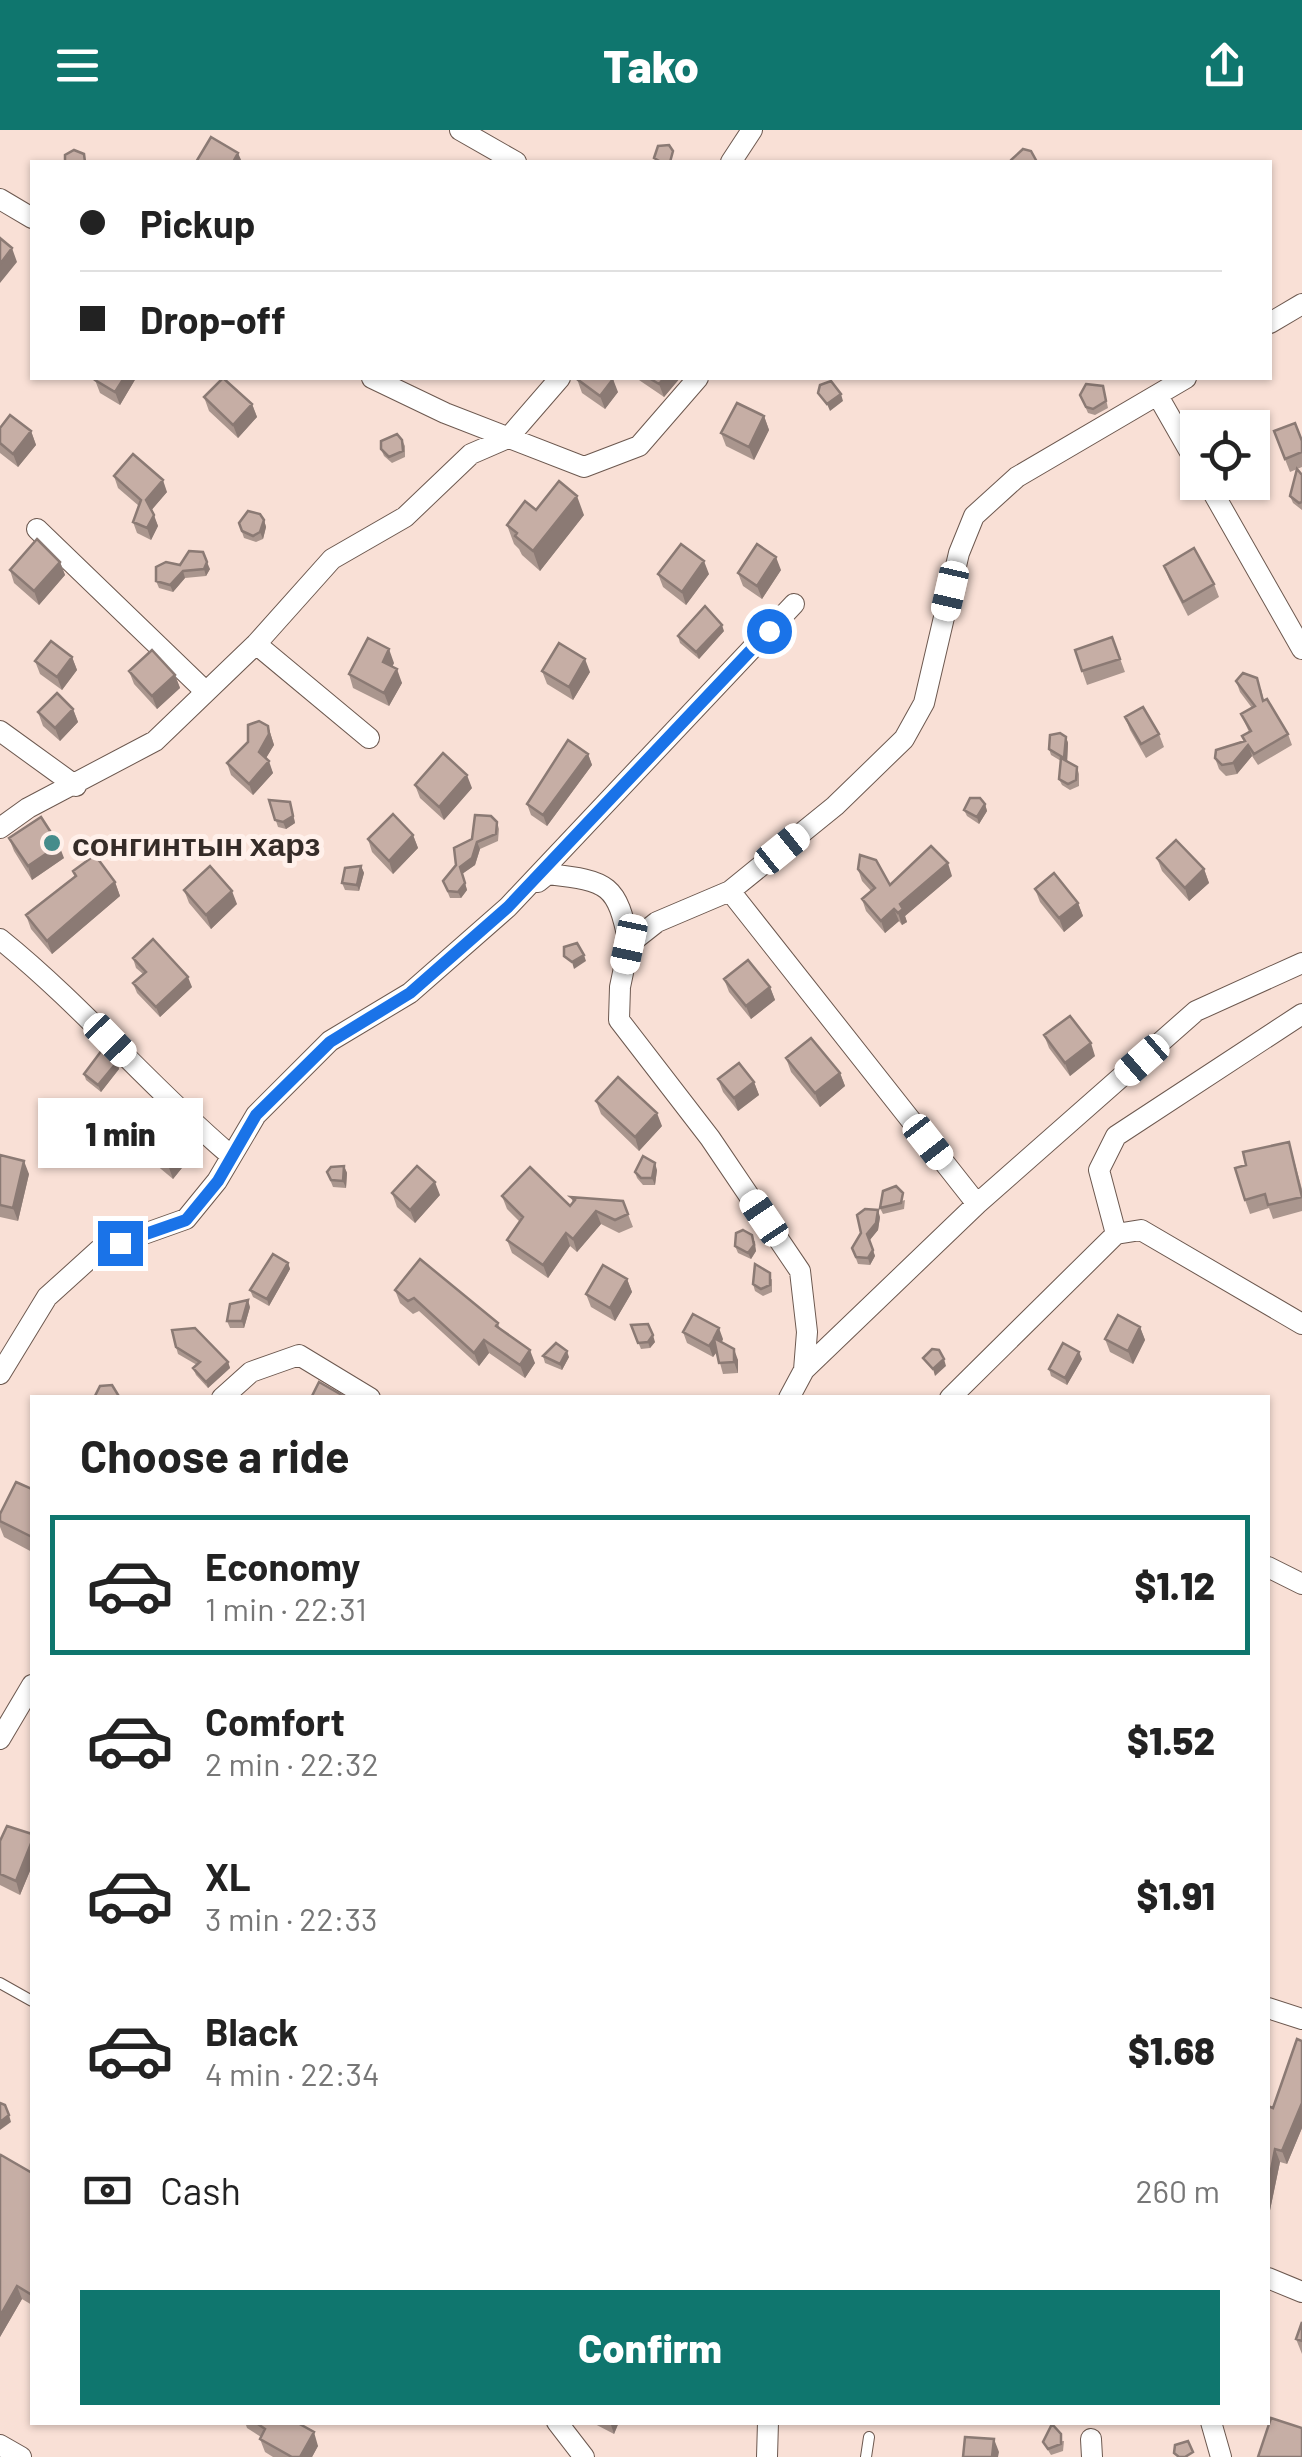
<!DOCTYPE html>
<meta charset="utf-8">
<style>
body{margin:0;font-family:Barlow,sans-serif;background:#f2f2f2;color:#222;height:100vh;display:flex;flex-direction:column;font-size:38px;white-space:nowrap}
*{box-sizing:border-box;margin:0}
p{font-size:32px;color:#767676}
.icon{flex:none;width:55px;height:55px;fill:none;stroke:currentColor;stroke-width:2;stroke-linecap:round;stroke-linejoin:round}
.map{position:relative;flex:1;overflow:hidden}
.drawer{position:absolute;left:30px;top:1265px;width:1240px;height:1030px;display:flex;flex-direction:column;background:#fff;border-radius:0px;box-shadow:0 2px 8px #0004}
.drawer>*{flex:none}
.hud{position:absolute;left:30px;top:30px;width:1242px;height:220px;border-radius:0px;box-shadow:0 2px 8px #0004;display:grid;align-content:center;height:220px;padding:0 50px;background:#fff}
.tools{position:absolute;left:1180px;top:280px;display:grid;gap:20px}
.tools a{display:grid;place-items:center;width:90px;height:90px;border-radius:0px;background:#fff;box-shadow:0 2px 8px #0004;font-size:50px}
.end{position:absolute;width:45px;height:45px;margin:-22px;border:12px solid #1a73e8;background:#fff;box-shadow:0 0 0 5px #fff}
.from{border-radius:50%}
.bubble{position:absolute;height:70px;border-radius:0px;background:#fff;box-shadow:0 2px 8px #0004;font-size:32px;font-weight:800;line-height:70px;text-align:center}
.car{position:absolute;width:30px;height:60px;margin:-30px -15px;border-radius:12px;box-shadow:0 0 8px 2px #0007;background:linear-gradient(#fff 24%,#345 0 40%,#fff 0 76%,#345 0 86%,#fff 0)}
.hud b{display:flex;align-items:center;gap:35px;height:95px;font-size:38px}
.hud b+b{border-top:2px solid #e0e0e0}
.hud i{width:25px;height:25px;background:#222}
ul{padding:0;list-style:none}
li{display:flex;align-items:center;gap:30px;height:140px;margin:0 20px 15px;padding:0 30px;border:5px solid transparent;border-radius:0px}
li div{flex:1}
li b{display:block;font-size:38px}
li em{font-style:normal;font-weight:800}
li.on{border-color:#0f766e}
li>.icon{width:90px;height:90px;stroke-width:1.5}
h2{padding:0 50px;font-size:45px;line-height:120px}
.pay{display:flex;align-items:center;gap:25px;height:110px;padding:0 50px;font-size:38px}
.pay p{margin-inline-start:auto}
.button{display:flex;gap:20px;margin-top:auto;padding:20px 50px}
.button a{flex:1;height:115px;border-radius:0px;background:#0f766e;color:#fff;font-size:40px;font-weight:800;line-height:115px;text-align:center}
header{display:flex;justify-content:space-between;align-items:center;height:130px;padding:0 50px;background:#0f766e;color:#fff;font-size:45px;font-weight:800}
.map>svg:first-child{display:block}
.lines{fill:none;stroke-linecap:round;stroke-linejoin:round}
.lane-casing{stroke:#6c584f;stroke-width:12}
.street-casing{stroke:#6c584f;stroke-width:22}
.lane{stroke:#fff;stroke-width:10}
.street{stroke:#fff;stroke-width:20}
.wall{fill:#aa968e}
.shaded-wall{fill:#8b7a74}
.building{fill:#c6aea5;stroke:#8b7a74;stroke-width:2.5}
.route{stroke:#1a73e8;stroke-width:12}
.poi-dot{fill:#458c8b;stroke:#fff0ea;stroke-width:4}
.labels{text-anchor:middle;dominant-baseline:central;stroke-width:10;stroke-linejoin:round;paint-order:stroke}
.poi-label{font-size:32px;font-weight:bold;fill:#352c28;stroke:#fff0ea;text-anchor:start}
</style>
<header><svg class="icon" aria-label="menu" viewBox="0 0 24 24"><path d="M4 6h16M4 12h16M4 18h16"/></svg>Tako<svg class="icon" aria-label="share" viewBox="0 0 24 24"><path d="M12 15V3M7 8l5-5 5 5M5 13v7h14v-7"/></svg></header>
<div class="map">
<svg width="1302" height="2327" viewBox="0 0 1302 2327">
<rect width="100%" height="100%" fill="#f9e0d6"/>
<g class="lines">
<g class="lane-casing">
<path id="lane" d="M0,1853L32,1871
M866,2327L869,2307"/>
</g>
<g class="street-casing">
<path id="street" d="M460,0L516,32
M731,32L752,0
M0,69L32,88
M1270,193L1302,174
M372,248L445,283L584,337L639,316L698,248
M1158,266L1198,336
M1207,352L1302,519
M37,399L204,560
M256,514L369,608
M0,601L76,656
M0,698L28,678L155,611L256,514L332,429L405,387L471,324L508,308L560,248
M538,752L548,744C609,751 617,754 629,814
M730,761L977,1074
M0,809C82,875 149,956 229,1024
M1116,1104L1099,1040L1116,1006L1302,884
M804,1240L807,1202L800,1141L710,1008L619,890L620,857L629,814L657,792L730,761L835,676L904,609L924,573L959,423L974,386L1017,347L1186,248
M0,1244L47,1167L99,1120L186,1089L217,1051L256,985L330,911L410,863L508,777L794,474
M222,1268L251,1242L299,1225L370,1268
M789,1268L804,1240L977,1074L1196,881L1302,833
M950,1268L1116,1104L1141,1100L1302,1194
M1268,1437L1302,1454
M0,1609L32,1555
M1268,1878L1302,1889
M1268,2148L1302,2162
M557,2292L584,2327
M1211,2292L1221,2327
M1091,2309L1092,2327
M0,2315L21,2327
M767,2327L768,2292"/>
</g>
<use href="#lane" class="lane"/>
<use href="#street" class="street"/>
</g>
<path class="wall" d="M136,248L120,275L100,263L95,250Z
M636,248H680L664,267Z
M577,249L618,262L605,279L582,263Z
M1103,256L1108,278L1095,285L1088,283L1080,265Z
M204,267L252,274L257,287L238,308L209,281Z
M764,286L769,300L754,330L726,316L721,303Z
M0,298L31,301L36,315L18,337L0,323Z
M1274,301L1302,311V337L1290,342Z
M402,310L405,316V327L392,333L384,326L381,319Z
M1302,345V380L1293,373L1290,366Z
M114,346L167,362L151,380L158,396L151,410L137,403L133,392L139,376L118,358Z
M536,380L584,385L540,441L522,425L519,419L514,414L507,395Z
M264,390L266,397L263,409L256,412L244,408L239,393Z
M60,432L65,445L39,475L14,453L10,440Z
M180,435L210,439L206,446L185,448L173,462L159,458L156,451Z
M1164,436L1214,454L1219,467L1188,486L1169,449Z
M781,440L762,469L743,456L738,443Z
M658,444H709L686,475L663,457Z
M724,501L699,529L680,513L678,506Z
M1112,507L1125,542L1087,555L1075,520Z
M72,527L77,540L62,560L40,544L35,531Z
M394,533L392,537L402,553L389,576L353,558L349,544Z
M129,541L175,545L180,558L157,579L134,554Z
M542,541L590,542L573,570L547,554Z
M1236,551L1261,559L1264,571L1288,604L1292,615L1258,635L1252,626L1237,644L1226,646L1219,639L1215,628L1244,611L1242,606L1249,602L1241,584L1252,578L1240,562Z
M73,579L78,592L60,611L43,596L38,582Z
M1125,587L1159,604L1164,617L1146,628L1130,600Z
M268,596L274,615L266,628L273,643L253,665L231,645L227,633Z
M1066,607L1068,613L1067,631L1077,637L1079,644V656L1070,660L1062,655L1059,649L1061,631L1051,625L1049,619Z
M588,624L592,635L547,696L531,685L527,674Z
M415,655L472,658L444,690L420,668Z
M269,670L292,678L295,693L286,699L278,697Z
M985,674L987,681L979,694L967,686L964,680Z
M497,692L499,699L498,711L480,719L475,735L462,744L467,760L461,768H450L443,751L456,735L472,709Z
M413,705L418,718L393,744L372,722L368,709Z
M9,708L64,728L32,750L14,721Z
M1157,728L1204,739L1209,753L1189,771L1162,741Z
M361,736L364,743L359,761L345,760L342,753Z
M858,739L890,755L952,746L905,786L907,792L902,795L899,791L885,803L866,781L862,769L871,761L862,751Z
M73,741L115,752L120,766L52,824L31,799L26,785L75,747Z
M1035,759L1078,773L1083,786L1064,802L1040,772Z
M184,760L237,774L211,799L189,773Z
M133,828L192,857L160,887L137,863L133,853L143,844L136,838Z
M724,849L770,857L775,870L751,889L729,862Z
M1044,905L1095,926L1070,946L1049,918Z
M786,928L840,943L845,956L820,977L791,942Z
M117,932L119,939L101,962L86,950L84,944Z
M718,949L754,952L759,965L738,981L723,962Z
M596,971L662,996L639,1021L601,984Z
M193,1005L198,1018L173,1049L149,1029L145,1016Z
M1289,1012L1302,1059V1081L1273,1089L1269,1078L1250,1084L1245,1070L1246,1035Z
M0,1025L29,1044L18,1091L0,1087Z
M344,1036L347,1043L346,1058L333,1057L327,1042Z
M657,1040L655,1055H643L637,1048L635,1042Z
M392,1063L440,1065L415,1093L397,1077Z
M502,1066L570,1076L573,1073L571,1067L623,1071L633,1097L619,1103L601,1094L577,1122L570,1116L548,1148L512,1123L507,1110L520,1092L507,1079Z
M905,1070L904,1079L883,1084L880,1078Z
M880,1087L878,1100L869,1111L875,1126L870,1135L858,1134L852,1118Z
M755,1111L756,1121L751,1129L738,1123L735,1116Z
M288,1133L290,1139L269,1176L253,1167L250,1160Z
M627,1149L632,1162L615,1191L591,1177L586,1164Z
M772,1149V1162L763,1166L755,1161L753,1154Z
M395,1160L498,1193L500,1199L535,1233L525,1248L489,1223L479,1236L419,1181L413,1184L400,1173Z
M250,1177L244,1198H230L227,1191Z
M631,1195L655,1212L650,1218L641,1219Z
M1140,1197L1145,1210L1133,1234L1110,1222L1105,1209Z
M683,1202L723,1209L722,1212L738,1230V1243L723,1244L717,1222L713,1227L687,1213Z
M176,1217L228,1232L230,1238L208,1258L196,1245L193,1238L197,1235L178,1224Z
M543,1226L569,1227L562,1240L545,1233Z
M1082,1229L1067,1255L1051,1246L1049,1239Z
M32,1359V1422L4,1407L0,1397V1384Z
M32,1704V1736L20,1765L0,1755V1711Z
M1302,1911V1998L1287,2034L1280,2032L1268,2090L1273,1978Z
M0,2027L32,2043V2175L22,2169L0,2207Z
M1302,2192V2224L1296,2209Z
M245,2292H296L318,2316L312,2327H273L265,2322L260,2309L261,2307L247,2298Z
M591,2292H619L614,2304Z
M1064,2311L1063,2321L1051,2325L1043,2312Z"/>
<path class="shaded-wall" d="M238,23L242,32H233Z
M12,118L17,132L0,153V134Z
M124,248H136L120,275L115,262Z
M664,248H680L664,267L659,254Z
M613,249L618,262L605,279L600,266Z
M841,264L843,271L830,281L827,274Z
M252,274L257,287L238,308L233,295Z
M764,286L769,300L754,330L749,317Z
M31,301L36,315L18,337L13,324Z
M163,350L167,362L150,382L146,370Z
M577,366L584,385L540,441L533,421Z
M154,385L158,396L151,410L147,398Z
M264,390L266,397L263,409L260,402Z
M776,427L781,440L762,469L757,456Z
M704,431L709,444L686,475L682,462Z
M60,432L65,445L39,475L34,461Z
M207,432L210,439L206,446L204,439Z
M183,441L185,448L173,462L170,455Z
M722,495L724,501L699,529L696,522Z
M389,519L394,533L388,545L383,532Z
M72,527L77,540L62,560L57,547Z
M585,529L590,542L573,570L569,557Z
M397,539L402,553L389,576L384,563Z
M175,545L180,558L157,579L152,566Z
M73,579L78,592L60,611L55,598Z
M268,596L274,615L263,633L259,622Z
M1066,607L1068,613L1067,635L1064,628Z
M1248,615L1252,626L1237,644L1233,633Z
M588,624L592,635L547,696L543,685Z
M269,631L273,643L253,665L249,654Z
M467,645L472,658L444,690L439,677Z
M290,672L295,693L286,699L283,692Z
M985,674L987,681L979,694L977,687Z
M413,705L418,718L393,744L389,731Z
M477,712L480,719L475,735L462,744L460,737Z
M59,715L64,728L32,750L28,736Z
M948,733L952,746L905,786L907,792L902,795L898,783L900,774Z
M361,736L364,743L359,761L357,755Z
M1204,739L1209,753L1189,771L1185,758Z
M115,752L120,766L52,824L47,811Z
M465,753L467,760L461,768L458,762Z
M232,761L237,774L211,799L206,785Z
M1078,773L1083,786L1064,802L1059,788Z
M894,779L899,791L885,803L881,791Z
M584,825L586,831L574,839L572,832Z
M188,847L192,857L160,887L156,877Z
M770,857L775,870L751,889L746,876Z
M1091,913L1095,926L1070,946L1065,933Z
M117,932L119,939L101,962L98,955Z
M840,943L845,956L820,977L815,963Z
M754,952L759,965L738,981L734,968Z
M657,983L662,996L639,1021L635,1007Z
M193,1005L198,1018L173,1049L168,1035Z
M24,1031L29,1044L18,1091L13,1078Z
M655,1033L657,1040L655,1055L652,1048Z
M344,1036L347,1043L346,1058L343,1051Z
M435,1052L440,1065L415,1093L410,1080Z
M878,1080L880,1087L878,1100L869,1111L867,1104Z
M596,1081L601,1094L577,1122L573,1109Z
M566,1103L570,1116L548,1148L543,1135Z
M752,1105L756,1121L751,1129L748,1123Z
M873,1120L875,1126L870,1135L868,1128Z
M288,1133L290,1139L269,1176L267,1169Z
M627,1149L632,1162L615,1191L610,1178Z
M248,1170L250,1177L244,1198L242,1191Z
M1140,1197L1145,1210L1133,1234L1128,1221Z
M719,1198L723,1209L718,1219L714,1208Z
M653,1205L655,1212L650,1218L648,1212Z
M714,1209L718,1220L713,1227L709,1216Z
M484,1210L489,1223L479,1236L474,1223Z
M734,1219L738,1230V1243L734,1232Z
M530,1220L535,1233L525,1248L520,1235Z
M567,1221L569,1227L562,1240L560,1234Z
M1079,1222L1082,1229L1067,1255L1065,1248Z
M944,1229L946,1236L935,1246L933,1239Z
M228,1232L230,1238L208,1258L206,1252Z
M32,1711V1736L20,1765L16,1751Z
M1302,1973V1998L1287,2034L1282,2021Z
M9,1985L11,1992L0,2000V1992Z
M1275,2019L1280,2032L1268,2090V2056Z
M17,2156L22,2169L0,2207V2186Z
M610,2292H619L614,2304Z
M314,2302L318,2316L312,2327H300Z
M994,2309L999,2322L998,2327H992Z"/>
<path class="building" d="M211,7L238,23L233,32H196Z
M669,15L673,21L670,32H661L654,28L658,16Z
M1023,19L1031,21L1037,32H1011V30Z
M74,20L84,24L85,32H65V25Z
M0,108L12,118L0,134Z
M96,248H124L115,262L95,250Z
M223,248L252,274L233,295L204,267Z
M578,248H611L613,249L600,266L577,249Z
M649,248H664L659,254Z
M831,251L841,264L827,274L818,263L820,255Z
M1086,254L1103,256L1106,271L1093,279L1086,277L1080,265Z
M737,273L764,286L749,317L721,303Z
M10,285L31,301L13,324L0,313V298Z
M1295,293L1302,311V322L1285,329L1274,301Z
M397,304L402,310L403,321L389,327L381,319V311Z
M133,324L163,350L146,370L154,385L147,398L133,392L141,370L114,346Z
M1297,339L1302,345V372L1299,373L1290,366Z
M559,351L577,366L533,421L515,406L517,403L507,395L525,371L536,380Z
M248,381L260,384L264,390L260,402L253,406L242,401L239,393Z
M37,409L60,432L34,461L10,440Z
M681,414L704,431L682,462L658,444Z
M757,414L776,427L757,456L738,443Z
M1194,418L1214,454L1183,472L1164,436Z
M189,421L203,422L207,432L204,439L183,441L170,455L156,451V437L166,432L180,435Z
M705,476L722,495L696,522L678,506Z
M1112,507L1120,529L1082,541L1075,520Z
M368,508L389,519L383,532L397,539L384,563L349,544Z
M51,511L72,527L57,547L35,531Z
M559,513L585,529L569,557L542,541Z
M152,520L175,545L152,566L129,541Z
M1243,543L1257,548L1263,571L1267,569L1288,604L1254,624L1248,615L1233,633L1222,635L1215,628L1216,620L1245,611L1242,606L1251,601L1241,584L1255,576L1236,551Z
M57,563L73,579L55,598L38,582Z
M1143,577L1159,604L1141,614L1125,587Z
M259,591L268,596L269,604L259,622L269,631L249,654L227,633L248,612V595Z
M1060,603L1066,607L1064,628L1049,619L1050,605Z
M568,610L588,624L543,685L527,674Z
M443,623L467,645L439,677L415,655Z
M1061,628L1077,637L1076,650L1068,654L1059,649Z
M970,668H980L985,674L977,687L964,680Z
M269,670L290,672L293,686L283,692L275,690Z
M393,684L413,705L389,731L368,709Z
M475,685L491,686L497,692L496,704L477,712L472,728L460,737L465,753L458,762L448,761L443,751L456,735L454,718L472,709Z
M41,687L59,715L28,736L9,708Z
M1176,710L1204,739L1185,758L1157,728Z
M931,716L948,733L900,774L903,779L898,783L894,779L881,791L862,769L875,758L858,739L860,725L876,730L890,755Z
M95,725L115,752L47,811L26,785L76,746L73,741Z
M210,736L232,761L206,785L184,760Z
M361,736L357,755L342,753L345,738Z
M1054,743L1078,773L1059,788L1035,759Z
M153,809L188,847L156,877L133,853L146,842L133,828Z
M577,813L584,825L572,832L564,826V817Z
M748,830L770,857L746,876L724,849Z
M1070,886L1091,913L1065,933L1044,905Z
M811,908L840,943L815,963L786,928Z
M102,920L117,932L98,955L84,944Z
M739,933L754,952L734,968L718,949Z
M618,947L657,983L635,1007L596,971Z
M170,986L193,1005L168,1035L145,1016Z
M1289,1012L1302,1067L1268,1075L1265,1064L1245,1070L1235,1038L1246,1035L1243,1022Z
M0,1025L24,1031L13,1078L0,1075Z
M643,1026L655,1033L652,1048H641L635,1042Z
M344,1036L343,1051L331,1050L327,1042L331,1037Z
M417,1036L435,1052L410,1080L392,1063Z
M530,1037L570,1076L575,1070L571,1067L623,1071L628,1084L615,1090L596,1081L573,1109L566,1103L543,1135L507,1110L523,1087L502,1066Z
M896,1056L903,1063L901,1073L880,1078L883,1061Z
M865,1079L878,1080L876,1093L867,1104L873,1120L868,1128L856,1127L852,1118L861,1103L857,1085Z
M743,1100L752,1105L754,1115L748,1123L735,1116L736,1103Z
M273,1124L288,1133L267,1169L250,1160Z
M420,1129L498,1193L496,1196L530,1220L520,1235L484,1210L474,1223L414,1168L408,1171L395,1160Z
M755,1134L770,1143V1155L761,1159L753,1154Z
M603,1135L627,1149L610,1178L586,1164Z
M248,1170L242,1191H227L230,1174Z
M693,1184L719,1198L714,1208L734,1219V1232L719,1233L714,1209L709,1216L683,1202Z
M1118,1185L1140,1197L1128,1221L1105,1209Z
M648,1194L653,1205L648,1212L638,1213L631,1195Z
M195,1198L228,1232L206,1252L193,1238L200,1232L176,1217L172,1200Z
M556,1213L567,1221L560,1234L543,1226Z
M1063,1213L1079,1222L1065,1248L1049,1239Z
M932,1219L939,1220L944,1229L933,1239L923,1228Z
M319,1252L347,1268H311Z
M112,1255L120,1268L95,1266L100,1256Z
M16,1352L32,1359V1407L0,1391V1384Z
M7,1696L32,1704V1711L16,1751L0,1744V1711Z
M1297,1909L1302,1911V1973L1282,2021L1275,2019L1268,2056V1976L1273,1978Z
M0,1973L5,1975L9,1985L0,1992Z
M1,2025L32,2043V2165L17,2156L0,2186V2027Z
M1302,2192V2211L1296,2209Z
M1271,2288L1302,2298V2327H1258Z
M255,2292H296L314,2302L300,2327H292L260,2309L265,2299Z
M1052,2294L1061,2304V2314L1048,2319L1043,2312Z
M965,2307L994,2309L992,2327H963Z
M1188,2311L1193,2322L1185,2327H1179L1174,2323L1175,2315Z"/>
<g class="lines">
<path class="route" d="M120,1113L186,1090L218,1051L256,985L330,912L410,863L508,777L769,501"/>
</g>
<circle class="poi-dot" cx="52" cy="713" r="10"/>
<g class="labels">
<g class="poi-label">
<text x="72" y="713">сонгинтын харз</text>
</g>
</g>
</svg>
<div class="tools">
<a><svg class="icon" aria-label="locate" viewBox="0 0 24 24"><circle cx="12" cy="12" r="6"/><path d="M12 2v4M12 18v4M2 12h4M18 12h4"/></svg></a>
</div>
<i class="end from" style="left:769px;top:501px"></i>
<i class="end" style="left:120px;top:1113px"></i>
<div class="bubble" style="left:38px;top:968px;width:165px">1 min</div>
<i class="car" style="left:950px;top:461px;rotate:193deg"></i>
<i class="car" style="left:782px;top:719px;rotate:51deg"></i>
<i class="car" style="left:629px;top:814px;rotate:192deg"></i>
<i class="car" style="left:110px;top:910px;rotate:136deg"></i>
<i class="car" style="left:1142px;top:930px;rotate:229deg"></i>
<i class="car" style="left:928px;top:1012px;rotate:142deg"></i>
<i class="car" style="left:764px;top:1088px;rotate:326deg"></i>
<div class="hud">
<b><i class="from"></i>Pickup</b>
<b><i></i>Drop-off</b>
</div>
<section class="drawer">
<h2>Choose a ride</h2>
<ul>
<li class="on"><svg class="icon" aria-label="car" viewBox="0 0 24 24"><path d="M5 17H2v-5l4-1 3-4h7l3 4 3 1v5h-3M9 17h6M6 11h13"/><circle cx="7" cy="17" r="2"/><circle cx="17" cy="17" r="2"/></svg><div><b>Economy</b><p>1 min · 22:31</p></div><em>$1.12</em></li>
<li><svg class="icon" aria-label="car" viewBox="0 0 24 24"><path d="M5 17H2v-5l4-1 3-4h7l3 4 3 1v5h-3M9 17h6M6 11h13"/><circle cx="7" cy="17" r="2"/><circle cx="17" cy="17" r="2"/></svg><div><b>Comfort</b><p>2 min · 22:32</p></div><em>$1.52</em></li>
<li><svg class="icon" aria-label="car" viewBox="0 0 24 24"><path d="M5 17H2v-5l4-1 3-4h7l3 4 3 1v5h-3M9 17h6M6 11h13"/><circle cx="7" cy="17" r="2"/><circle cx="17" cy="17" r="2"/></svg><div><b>XL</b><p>3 min · 22:33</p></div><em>$1.91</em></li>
<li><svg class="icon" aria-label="car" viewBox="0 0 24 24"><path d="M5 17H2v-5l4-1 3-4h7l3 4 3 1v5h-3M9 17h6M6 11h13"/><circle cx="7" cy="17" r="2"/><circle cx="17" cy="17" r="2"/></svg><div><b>Black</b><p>4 min · 22:34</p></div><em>$1.68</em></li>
</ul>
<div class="pay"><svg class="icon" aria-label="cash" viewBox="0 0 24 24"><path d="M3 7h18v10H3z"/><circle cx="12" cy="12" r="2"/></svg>Cash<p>260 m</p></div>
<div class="button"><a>Confirm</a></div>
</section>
</div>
